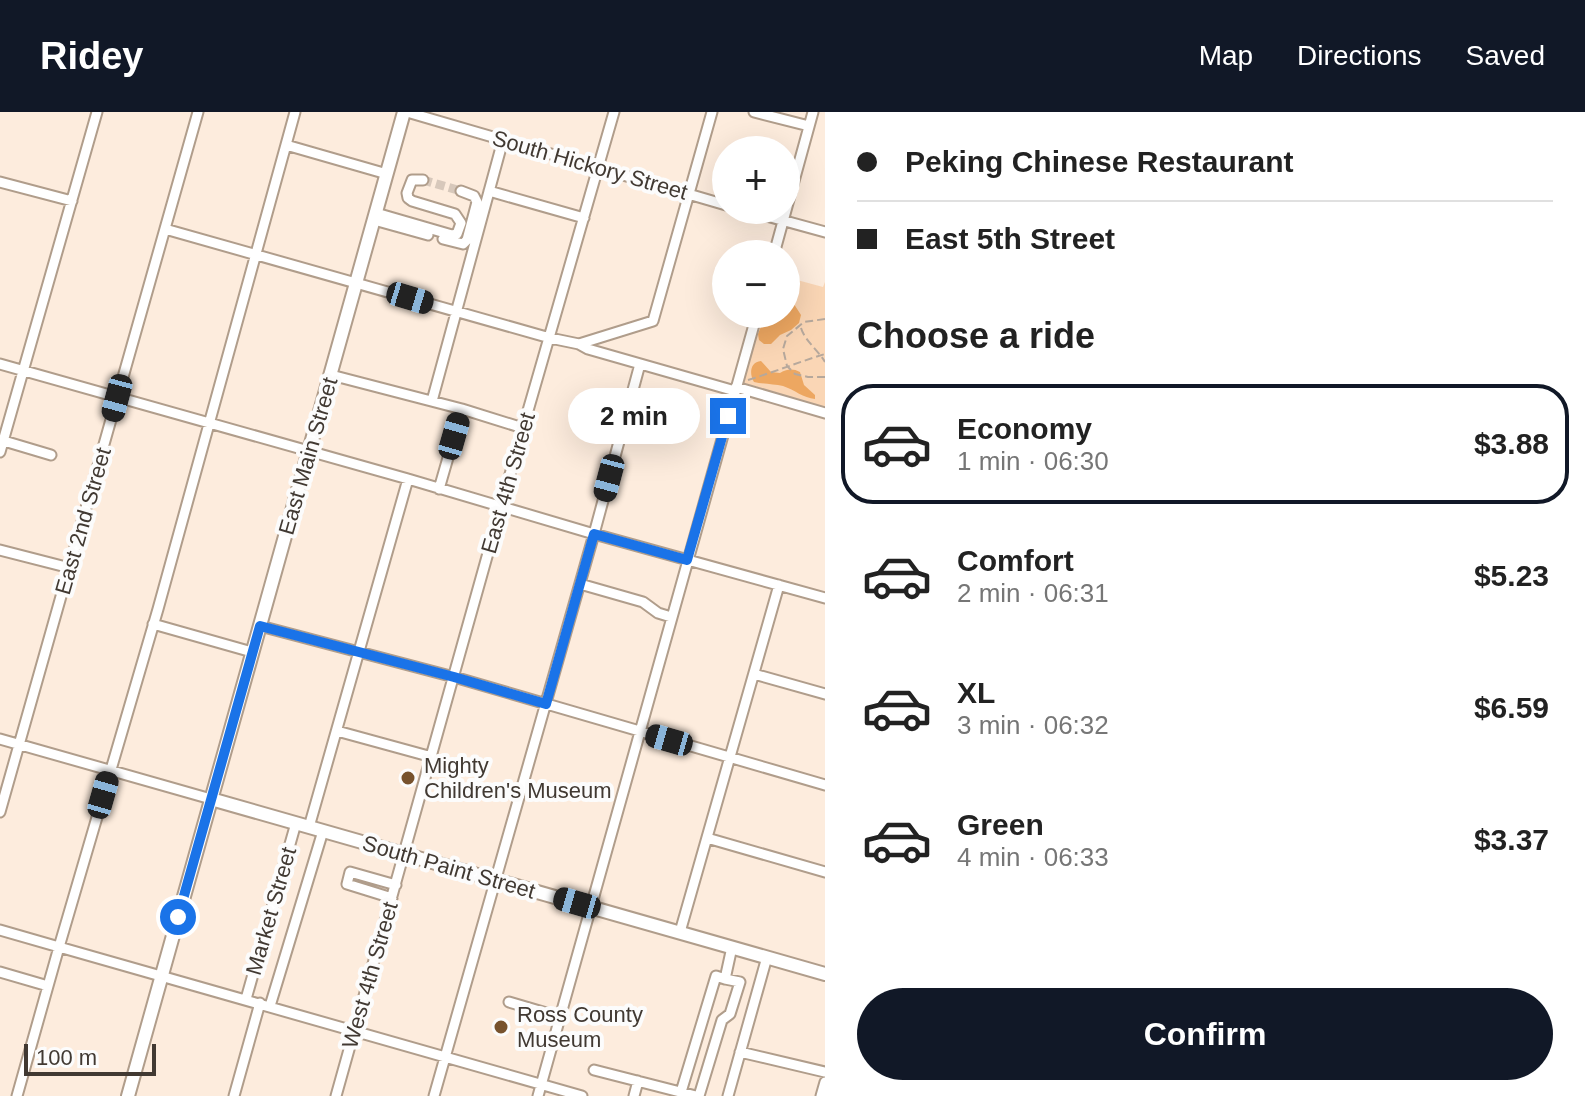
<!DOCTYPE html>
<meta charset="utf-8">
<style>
body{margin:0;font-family:Helvetica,sans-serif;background:#f6f6f6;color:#222;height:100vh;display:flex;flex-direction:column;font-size:30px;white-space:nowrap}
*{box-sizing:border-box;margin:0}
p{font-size:26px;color:#767676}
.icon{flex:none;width:44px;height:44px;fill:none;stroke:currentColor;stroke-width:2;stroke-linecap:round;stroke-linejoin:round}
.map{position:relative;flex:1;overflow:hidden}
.details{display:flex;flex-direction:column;background:#fff;width:760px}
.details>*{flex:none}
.guide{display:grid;align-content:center;height:176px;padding:0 32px;background:#fff}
.tools{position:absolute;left:712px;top:24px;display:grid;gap:16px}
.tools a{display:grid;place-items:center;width:88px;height:88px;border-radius:50%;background:#fff;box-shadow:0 8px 32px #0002;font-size:40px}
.scale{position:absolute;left:24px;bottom:20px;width:132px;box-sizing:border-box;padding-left:8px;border:4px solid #413932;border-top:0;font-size:22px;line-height:28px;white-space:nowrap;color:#413932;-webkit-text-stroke:6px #fcfcfc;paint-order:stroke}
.end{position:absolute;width:36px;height:36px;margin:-18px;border:10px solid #1a73e8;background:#fff;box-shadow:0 0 0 4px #fff}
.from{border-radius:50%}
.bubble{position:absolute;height:56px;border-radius:28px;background:#fff;box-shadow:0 8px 32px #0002;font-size:26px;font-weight:800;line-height:56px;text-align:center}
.car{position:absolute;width:24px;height:48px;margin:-24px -12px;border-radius:10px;box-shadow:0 0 6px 2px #0007;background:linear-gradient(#222 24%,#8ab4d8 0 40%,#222 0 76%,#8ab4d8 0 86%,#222 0)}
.guide b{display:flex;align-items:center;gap:28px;height:76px;font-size:30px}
.guide b+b{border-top:2px solid #e0e0e0}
.guide i{width:20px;height:20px;background:#222}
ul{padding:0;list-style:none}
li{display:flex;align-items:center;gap:24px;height:120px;margin:0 16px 12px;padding:0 16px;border:4px solid transparent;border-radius:32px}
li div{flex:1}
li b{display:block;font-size:30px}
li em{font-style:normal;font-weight:800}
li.active{border-color:#111827}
li>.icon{width:72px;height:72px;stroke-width:1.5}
h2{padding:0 32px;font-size:36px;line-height:96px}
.button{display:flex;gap:16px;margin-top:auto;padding:16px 32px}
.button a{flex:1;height:92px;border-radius:48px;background:#111827;color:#fff;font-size:32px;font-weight:800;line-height:92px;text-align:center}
header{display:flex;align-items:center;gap:48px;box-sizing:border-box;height:112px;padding:0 40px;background:#111827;color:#fff}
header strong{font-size:38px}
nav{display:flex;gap:44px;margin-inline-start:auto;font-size:28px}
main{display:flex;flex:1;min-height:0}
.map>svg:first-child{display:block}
.green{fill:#fad6b5}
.forest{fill:#eda761}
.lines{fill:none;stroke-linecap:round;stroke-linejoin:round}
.minor-tunnel{stroke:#d7c8bb;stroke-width:9;stroke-dasharray:9 4.5;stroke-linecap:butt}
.minor-casing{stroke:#b09d8b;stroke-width:13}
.major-casing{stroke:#b09d8b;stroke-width:16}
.path{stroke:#b6a89c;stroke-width:2;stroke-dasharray:8 4;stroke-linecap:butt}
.minor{stroke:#fff;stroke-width:9}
.major{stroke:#fff;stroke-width:12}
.route{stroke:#1a73e8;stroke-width:10}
.poi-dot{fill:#77522d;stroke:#fcfcfc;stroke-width:3}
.labels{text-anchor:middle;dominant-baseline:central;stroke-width:8;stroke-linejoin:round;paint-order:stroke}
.street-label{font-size:22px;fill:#413932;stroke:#fcfcfc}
.poi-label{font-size:22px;fill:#413932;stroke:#fcfcfc;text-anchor:start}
</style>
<header>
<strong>Ridey</strong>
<nav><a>Map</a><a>Directions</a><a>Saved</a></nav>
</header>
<main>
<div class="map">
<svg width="825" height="984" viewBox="0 0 825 984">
<rect width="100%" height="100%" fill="#fdecdd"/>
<path class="green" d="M786,165L823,175L825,170V295L744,271L762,202H786Z"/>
<path class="forest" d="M786,184L792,189L801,203L799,211L791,218L780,223L771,232H764L759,228L758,222L762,212L763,202H786Z
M761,249L771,260L780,261C786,257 793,256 800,260L804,273L815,283V287C803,286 795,278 783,274C774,272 763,272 754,270C749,262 750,250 761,249Z"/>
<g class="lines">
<path class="minor-tunnel" d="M423,68L461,79"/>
<g class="minor-casing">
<path id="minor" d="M295,0L158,497L59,835L582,984
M407,0L726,93
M754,0L809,14
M286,33L387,62
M0,70L72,89
M489,79L584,106
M745,98L825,120
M376,101L452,123L457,122L461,111L455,102L412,89L408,86L407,81L412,68H423
M374,108L428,123
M165,117L550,226L579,232L653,209L712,0
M443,127L463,132L467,128L477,90L474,84L461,79
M774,142L813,0
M579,232L588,237L735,279
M0,252L408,367L594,422L825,486
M331,263L462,297L523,316
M736,275L825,301
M432,289L503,28
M4,329L51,343
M0,340L97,0
M439,377L462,297
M0,438L70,456
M580,472L643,490L658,501L671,505
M153,512L252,540
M260,514L454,565L825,673
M754,562L825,582
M337,619L432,645
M0,627L211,687
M0,700L198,0
M309,715L408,367
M707,726L825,760
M392,786L347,772L350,760L396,773
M0,818L59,835L48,874
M680,820L779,473
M0,860L48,874L17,984
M246,887L296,711
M509,890L560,905
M270,894L323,719
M740,940L825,960
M594,958L696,984
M681,980L716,864L725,867
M234,984L260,891
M336,984L523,316L614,0
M434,984L594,422L640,252
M538,984L757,202
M634,984L638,969
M699,984L722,908L730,902L740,870L725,867L732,835
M728,984L767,845
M821,984L825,970"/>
</g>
<g class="major-casing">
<path id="major" d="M211,687L825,862
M128,984L404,0"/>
</g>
<path class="path" d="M825,207L804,210L787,224L783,237L787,254L795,262L808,265H825
M801,216C805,229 818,238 825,250
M748,268C774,260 799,250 825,242"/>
<use href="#minor" class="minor"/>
<use href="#major" class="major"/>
</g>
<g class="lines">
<path class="route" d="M178,805L260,514L454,565L546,592L594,422L687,448L728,304"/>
</g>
<g class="poi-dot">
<circle cx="408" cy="666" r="8"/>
<circle cx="501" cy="915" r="8"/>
</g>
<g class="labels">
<g class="street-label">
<text transform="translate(590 53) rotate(16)">South Hickory Street</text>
<text transform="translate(308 344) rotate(-74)">East Main Street</text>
<text transform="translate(508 371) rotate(-74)">East 4th Street</text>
<text transform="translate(83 409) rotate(-74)">East 2nd Street</text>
<text transform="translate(449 755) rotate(16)">South Paint Street</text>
<text transform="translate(271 799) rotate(-74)">Market Street</text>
<text transform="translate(370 863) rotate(-74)">West 4th Street</text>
</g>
<g class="poi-label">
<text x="424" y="653">Mighty<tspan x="424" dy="25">Children's Museum</tspan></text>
<text x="517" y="902">Ross County<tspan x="517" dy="25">Museum</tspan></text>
</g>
</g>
</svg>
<div class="tools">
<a>+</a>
<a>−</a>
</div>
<div class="scale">100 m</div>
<i class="end from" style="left:178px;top:805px"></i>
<i class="end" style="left:728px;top:304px"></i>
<div class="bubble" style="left:568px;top:276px;width:132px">2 min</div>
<i class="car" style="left:410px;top:186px;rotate:107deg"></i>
<i class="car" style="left:117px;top:286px;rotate:195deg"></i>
<i class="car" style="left:454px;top:324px;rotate:16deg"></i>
<i class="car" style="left:609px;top:366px;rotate:195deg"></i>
<i class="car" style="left:669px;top:628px;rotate:286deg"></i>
<i class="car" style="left:103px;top:683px;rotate:16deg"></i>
<i class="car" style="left:577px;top:791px;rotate:286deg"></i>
</div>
<section class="details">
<div class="guide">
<b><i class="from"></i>Peking Chinese Restaurant</b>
<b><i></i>East 5th Street</b>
</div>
<h2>Choose a ride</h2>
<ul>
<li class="active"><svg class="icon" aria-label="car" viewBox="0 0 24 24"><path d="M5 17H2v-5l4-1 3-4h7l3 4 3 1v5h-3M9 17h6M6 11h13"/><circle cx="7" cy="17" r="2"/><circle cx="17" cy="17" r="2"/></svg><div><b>Economy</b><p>1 min · 06:30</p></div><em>$3.88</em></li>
<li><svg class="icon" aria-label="car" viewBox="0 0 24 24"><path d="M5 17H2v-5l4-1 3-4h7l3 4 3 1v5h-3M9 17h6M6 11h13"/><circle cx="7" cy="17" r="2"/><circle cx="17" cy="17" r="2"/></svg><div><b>Comfort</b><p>2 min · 06:31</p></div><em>$5.23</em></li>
<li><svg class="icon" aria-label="car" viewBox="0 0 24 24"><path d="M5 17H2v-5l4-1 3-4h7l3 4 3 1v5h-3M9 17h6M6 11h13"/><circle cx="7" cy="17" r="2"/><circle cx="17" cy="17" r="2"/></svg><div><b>XL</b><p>3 min · 06:32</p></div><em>$6.59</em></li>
<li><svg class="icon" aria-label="car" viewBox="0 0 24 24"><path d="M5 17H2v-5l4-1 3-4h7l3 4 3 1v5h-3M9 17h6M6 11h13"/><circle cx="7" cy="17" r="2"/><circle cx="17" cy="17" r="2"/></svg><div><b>Green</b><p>4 min · 06:33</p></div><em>$3.37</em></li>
</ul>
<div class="button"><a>Confirm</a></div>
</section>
</main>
